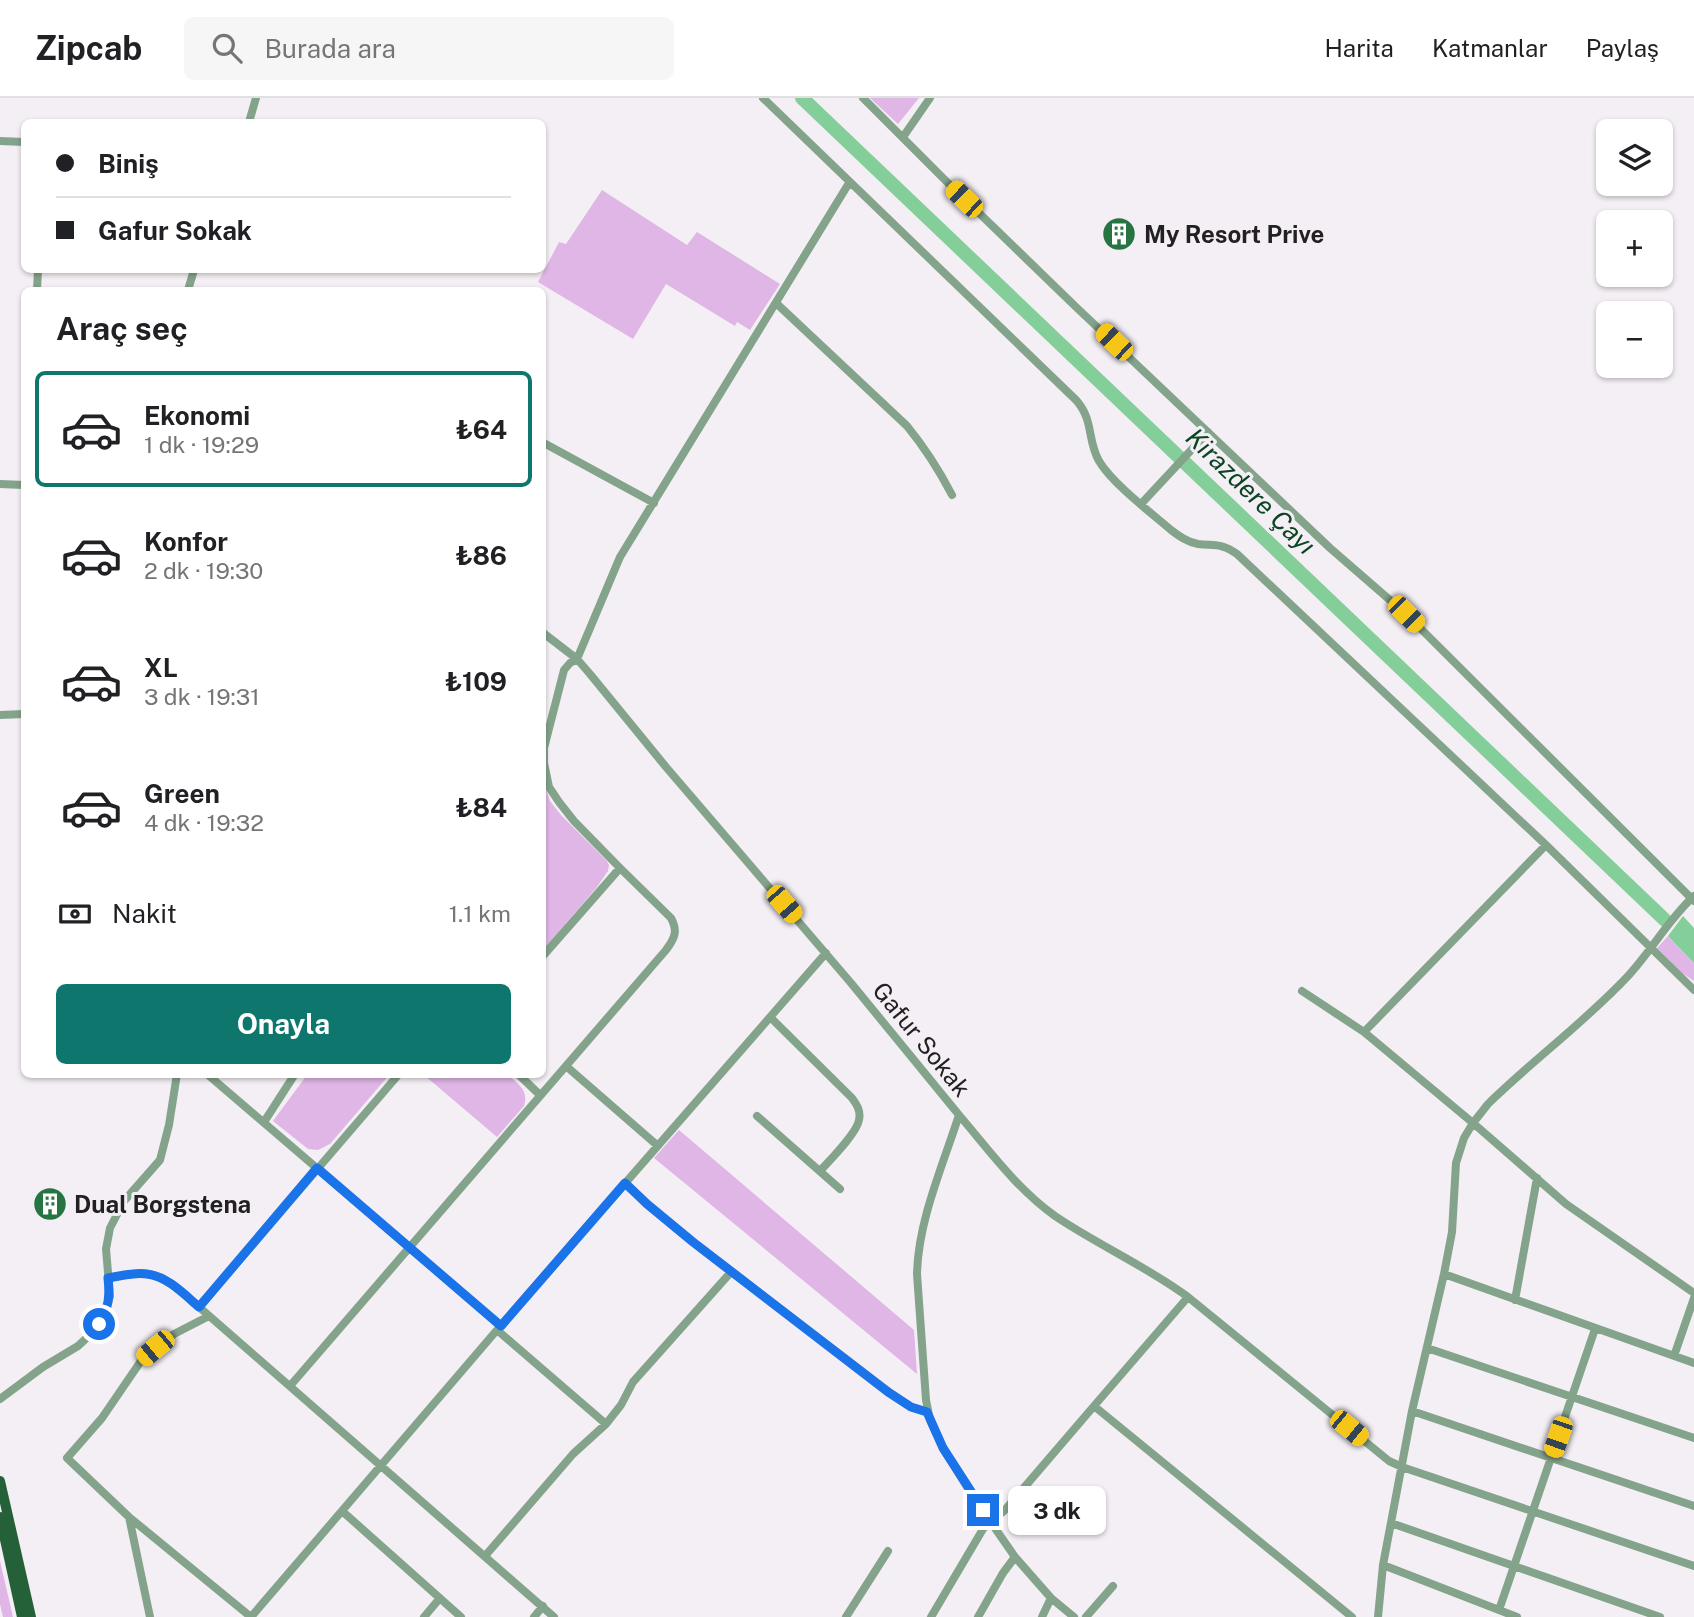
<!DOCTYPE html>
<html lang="tr">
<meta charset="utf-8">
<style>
body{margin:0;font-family:"Public Sans",sans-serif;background:#f6f6f6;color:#202124;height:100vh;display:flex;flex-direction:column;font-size:26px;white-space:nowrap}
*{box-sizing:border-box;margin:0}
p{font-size:23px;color:#757577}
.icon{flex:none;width:38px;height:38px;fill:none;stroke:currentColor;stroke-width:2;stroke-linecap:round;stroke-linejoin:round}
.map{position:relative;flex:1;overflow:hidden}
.side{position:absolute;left:21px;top:189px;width:525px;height:791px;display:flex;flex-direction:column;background:#fff;border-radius:10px;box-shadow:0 2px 5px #0004}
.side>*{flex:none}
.guide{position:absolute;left:21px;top:21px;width:525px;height:154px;border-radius:10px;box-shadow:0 2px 5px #0004;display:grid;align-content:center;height:154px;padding:0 35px;background:#fff}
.fabs{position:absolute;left:1596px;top:21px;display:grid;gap:14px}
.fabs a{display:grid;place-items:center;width:77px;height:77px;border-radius:10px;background:#fff;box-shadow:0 2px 5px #0004;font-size:35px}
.end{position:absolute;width:32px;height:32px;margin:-16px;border:9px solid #1a73e8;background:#fff;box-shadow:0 0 0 4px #fff}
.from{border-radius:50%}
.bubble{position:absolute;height:49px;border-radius:10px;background:#fff;box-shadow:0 2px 5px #0004;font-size:23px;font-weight:700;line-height:49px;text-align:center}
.car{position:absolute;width:21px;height:42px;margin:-21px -10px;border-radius:9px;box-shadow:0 0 5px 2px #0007;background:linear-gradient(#f5c518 24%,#345 0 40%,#f5c518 0 76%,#345 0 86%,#f5c518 0)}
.guide b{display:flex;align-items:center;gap:24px;height:66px;font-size:26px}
.guide b+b{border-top:2px solid #e0e0e0}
.guide i{width:18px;height:18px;background:#202124}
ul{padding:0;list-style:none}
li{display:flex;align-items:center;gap:21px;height:116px;margin:0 14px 10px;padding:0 21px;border:4px solid transparent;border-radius:10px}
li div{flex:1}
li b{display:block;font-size:26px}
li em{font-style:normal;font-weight:700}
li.current{border-color:#0f766e}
li>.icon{width:63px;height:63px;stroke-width:1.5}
h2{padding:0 35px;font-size:32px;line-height:84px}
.pay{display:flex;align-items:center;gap:18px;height:77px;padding:0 35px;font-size:26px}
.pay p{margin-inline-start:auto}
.cta{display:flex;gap:14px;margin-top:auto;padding:14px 35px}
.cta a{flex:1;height:80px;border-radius:10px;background:#0f766e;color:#fff;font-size:28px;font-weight:700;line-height:80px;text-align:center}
header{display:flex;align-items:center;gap:42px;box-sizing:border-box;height:98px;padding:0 35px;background:#fff;border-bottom:2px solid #e0e0e0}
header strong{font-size:33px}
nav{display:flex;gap:38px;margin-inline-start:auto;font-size:24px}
.search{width:490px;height:63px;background:#f6f6f6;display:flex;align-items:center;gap:18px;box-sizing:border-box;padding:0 24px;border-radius:10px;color:#757577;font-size:26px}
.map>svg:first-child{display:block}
.green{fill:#dfb6e6}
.water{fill:#84cf99}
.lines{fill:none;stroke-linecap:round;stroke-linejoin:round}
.river{stroke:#84cf99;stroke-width:14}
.minor{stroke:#84a38b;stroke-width:8}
.major{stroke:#246139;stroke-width:10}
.route{stroke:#1a73e8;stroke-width:9}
.labels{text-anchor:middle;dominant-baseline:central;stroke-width:6;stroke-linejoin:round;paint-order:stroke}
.poi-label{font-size:24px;font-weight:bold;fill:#222022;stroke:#f4eff4;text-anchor:start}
.street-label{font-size:24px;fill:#222022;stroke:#f4eff4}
.water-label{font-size:26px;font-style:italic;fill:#0c4523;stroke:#f4eff4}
</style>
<header>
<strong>Zipcab</strong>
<div class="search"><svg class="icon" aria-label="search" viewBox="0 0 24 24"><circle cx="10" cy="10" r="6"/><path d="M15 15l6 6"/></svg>Burada ara</div>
<nav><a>Harita</a><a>Katmanlar</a><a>Paylaş</a></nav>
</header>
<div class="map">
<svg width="1694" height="1519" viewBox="0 0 1694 1519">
<rect width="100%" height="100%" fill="#f4eff4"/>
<path class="green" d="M870,0H919L898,26Z
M602,92L687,147L697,134L780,186L750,232L737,224L735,228L666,186L633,241L538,184L559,144L566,146Z
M542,680L550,703L561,717L607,763L609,767L608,773L597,789L543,852Z
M1668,838L1694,865V883L1682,875L1657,850Z
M307,977V976L389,977L330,1046L318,1052L308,1051L273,1023Z
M424,977H508C518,986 529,992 524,1008L497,1039Z
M679,1032L914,1232L917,1276L654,1060Z
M0,1463L13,1519H3L0,1506Z"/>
<path class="water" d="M1683,818L1694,830V865L1668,838Z"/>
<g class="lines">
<path class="river" d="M802,0L1665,822"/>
<path class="minor" d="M763,0L1076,302C1094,322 1087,342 1099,363C1112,385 1150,414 1171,432C1179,438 1187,444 1198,446C1215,448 1222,445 1237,456L1546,747L1694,892
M863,0L946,83L1076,209L1330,450L1406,516L1694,803
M249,24L256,0
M903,39L930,0
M0,43L24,44
M37,192L38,172
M188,192L194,172
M776,205L907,328C925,350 939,372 952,397
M542,344L654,405
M0,386L24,387
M1141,406L1208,334
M542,534L577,561L590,576L666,669L851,885L959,1017C943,1067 918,1123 917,1176L926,1302L930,1322L943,1350L972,1397L1015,1459L1051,1500L1074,1519
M0,617L24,616
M542,859L620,770
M1302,893L1364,934L1473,1025L1566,1106L1694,1195
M770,919L852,1000C857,1007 861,1013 859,1022C857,1035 830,1062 820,1073
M1364,934L1546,747
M566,968L658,1048
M207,976L501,1228
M518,976L540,997
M959,1017C989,1052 1017,1091 1055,1118C1098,1147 1146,1168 1188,1199L1094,1308L1352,1519
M757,1018L840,1091
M264,1024L295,976
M625,1085L647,1106L693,1144L889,1294L911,1309L927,1314
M1444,1176L1694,1265
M108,1180C121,1178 135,1174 147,1176C167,1178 184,1197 199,1209L554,1519
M1188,1199L1389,1363L1402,1369L1694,1468
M1515,1202L1537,1080
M199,1209L399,976
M497,1232L606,1326
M1427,1250L1694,1340
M1674,1258L1694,1200
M290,1288L666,852C675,840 678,833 671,820L620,770L574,723L559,704L549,689L544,665V650L564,572L570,565L577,561L620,459L849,85
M0,1301L43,1269L78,1248L93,1234L104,1218L110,1198L106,1151L110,1130L124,1103L160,1062L169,1027L177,976
M1412,1313L1694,1408
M342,1413L461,1519
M129,1419L251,1519L497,1232L826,855
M1391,1425L1660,1519
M485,1458L573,1356L606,1326L621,1307L633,1284L731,1174
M1383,1467L1517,1519
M1499,1512L1595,1231
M150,1519L129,1419L67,1360L102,1320L143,1260L174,1236L209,1218
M424,1519L440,1500
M534,1519L543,1508
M846,1519L888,1453
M931,1519L983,1431L991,1423L1004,1413L1094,1308
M978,1519L1003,1475L1015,1459
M1042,1519L1051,1500
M1086,1519L1113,1488
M1378,1519L1383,1467L1412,1313L1444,1176L1452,1134L1456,1065L1464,1040L1473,1025L1488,1006C1533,962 1585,924 1628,878C1652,852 1668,822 1694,798"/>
<path class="major" d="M0,1383L31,1519
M0,1419L22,1519"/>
</g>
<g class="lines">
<path class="route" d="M99,1226C109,1210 110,1198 108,1180C121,1178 135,1174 147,1176C167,1178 185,1197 199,1209L317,1070L501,1228L625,1085L647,1106L693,1144L888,1294L911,1309L927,1314L943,1350L983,1412"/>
</g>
<defs>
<g id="building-disc" transform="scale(1.75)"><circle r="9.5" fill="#277443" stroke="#f4eff4"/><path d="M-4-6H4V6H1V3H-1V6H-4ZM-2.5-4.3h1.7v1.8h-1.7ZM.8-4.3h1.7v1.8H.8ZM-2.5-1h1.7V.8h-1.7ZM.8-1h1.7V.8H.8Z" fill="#fff"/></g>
</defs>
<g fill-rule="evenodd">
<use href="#building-disc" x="1119" y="136"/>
<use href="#building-disc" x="50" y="1106"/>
</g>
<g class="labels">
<g class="poi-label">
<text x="1144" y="136">My Resort Prive</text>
<text x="74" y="1106">Dual Borgstena</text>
</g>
<g class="street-label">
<text transform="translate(922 941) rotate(51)">Gafur Sokak</text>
</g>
<g class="water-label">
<text transform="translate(1251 393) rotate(44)">Kirazdere Çayı</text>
</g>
</g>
</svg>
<div class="fabs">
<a><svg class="icon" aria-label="layers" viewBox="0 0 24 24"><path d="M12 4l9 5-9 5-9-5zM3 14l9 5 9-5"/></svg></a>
<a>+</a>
<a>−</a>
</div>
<i class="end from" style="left:99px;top:1226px"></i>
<i class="end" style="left:983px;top:1412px"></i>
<div class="bubble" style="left:1008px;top:1388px;width:98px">3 dk</div>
<i class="car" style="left:964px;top:101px;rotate:314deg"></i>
<i class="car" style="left:1114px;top:244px;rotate:314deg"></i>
<i class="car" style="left:1406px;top:516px;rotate:135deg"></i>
<i class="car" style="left:784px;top:806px;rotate:139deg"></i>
<i class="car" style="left:155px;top:1250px;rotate:230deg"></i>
<i class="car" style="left:1349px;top:1330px;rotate:129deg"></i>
<i class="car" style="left:1558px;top:1339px;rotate:199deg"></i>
<div class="guide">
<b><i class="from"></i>Biniş</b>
<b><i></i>Gafur Sokak</b>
</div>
<section class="side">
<h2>Araç seç</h2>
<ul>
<li class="current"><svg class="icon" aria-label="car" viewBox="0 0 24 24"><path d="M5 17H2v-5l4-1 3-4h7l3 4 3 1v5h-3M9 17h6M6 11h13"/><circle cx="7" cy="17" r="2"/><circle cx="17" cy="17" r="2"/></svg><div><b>Ekonomi</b><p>1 dk · 19:29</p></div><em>₺64</em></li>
<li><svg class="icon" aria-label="car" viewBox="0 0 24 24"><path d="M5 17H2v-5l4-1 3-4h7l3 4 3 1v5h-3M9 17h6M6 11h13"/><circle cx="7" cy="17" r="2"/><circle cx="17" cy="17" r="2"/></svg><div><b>Konfor</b><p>2 dk · 19:30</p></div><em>₺86</em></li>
<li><svg class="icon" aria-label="car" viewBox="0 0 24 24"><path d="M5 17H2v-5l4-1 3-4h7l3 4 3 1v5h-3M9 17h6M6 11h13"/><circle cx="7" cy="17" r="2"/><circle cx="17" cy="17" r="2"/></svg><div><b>XL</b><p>3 dk · 19:31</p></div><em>₺109</em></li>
<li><svg class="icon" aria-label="car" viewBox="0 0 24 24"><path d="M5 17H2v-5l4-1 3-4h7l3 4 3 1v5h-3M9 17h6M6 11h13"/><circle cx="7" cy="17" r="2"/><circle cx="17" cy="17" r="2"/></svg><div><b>Green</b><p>4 dk · 19:32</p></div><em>₺84</em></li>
</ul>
<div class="pay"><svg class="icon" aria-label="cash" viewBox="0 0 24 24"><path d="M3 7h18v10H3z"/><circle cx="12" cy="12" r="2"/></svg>Nakit<p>1.1 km</p></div>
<div class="cta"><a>Onayla</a></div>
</section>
</div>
